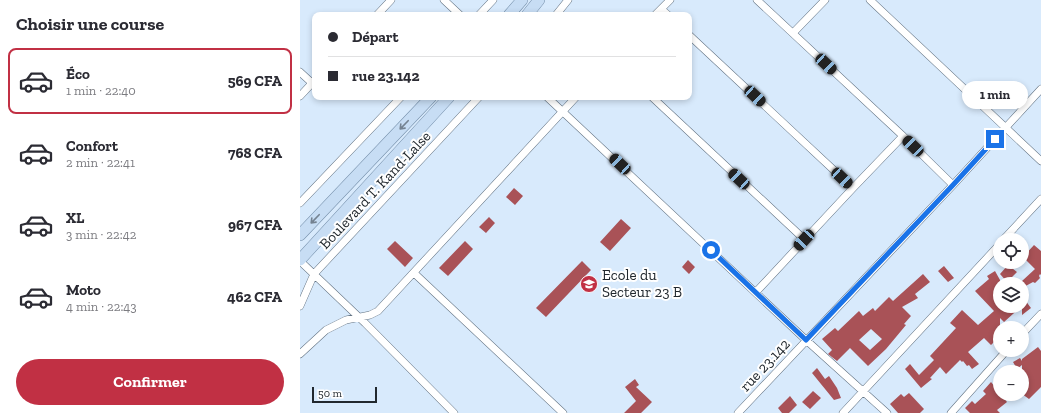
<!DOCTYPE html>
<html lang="fr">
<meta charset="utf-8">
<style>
body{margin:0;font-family:"Zilla Slab",serif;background:#f2f2f3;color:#2b2b33;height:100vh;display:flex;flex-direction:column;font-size:15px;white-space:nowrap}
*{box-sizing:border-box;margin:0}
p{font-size:13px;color:#7c7c81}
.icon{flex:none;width:22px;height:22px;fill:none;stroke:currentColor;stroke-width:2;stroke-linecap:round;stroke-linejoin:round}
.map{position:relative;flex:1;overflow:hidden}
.drawer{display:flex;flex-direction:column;background:#fff;width:300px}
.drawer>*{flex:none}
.hud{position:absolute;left:12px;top:12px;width:380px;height:88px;border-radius:8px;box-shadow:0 2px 6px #0003;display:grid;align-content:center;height:88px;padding:0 16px;background:#fff}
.tools{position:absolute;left:693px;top:233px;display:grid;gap:8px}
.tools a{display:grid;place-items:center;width:36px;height:36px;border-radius:50%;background:#fff;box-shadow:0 2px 6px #0003;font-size:20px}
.scale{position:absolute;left:12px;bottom:10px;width:65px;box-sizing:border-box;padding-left:4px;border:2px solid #21282e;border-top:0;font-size:11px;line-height:14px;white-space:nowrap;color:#21282e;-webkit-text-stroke:3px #fff;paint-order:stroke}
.end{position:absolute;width:18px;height:18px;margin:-9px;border:5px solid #1a73e8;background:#fff;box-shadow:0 0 0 2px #fff}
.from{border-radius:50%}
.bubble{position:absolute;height:28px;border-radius:14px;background:#fff;box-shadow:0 2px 6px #0003;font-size:13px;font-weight:800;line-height:28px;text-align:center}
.car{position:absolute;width:12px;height:24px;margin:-12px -6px;border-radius:5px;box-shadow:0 0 3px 1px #0007;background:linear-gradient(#222 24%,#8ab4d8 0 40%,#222 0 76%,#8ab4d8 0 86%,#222 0)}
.hud b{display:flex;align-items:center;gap:14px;height:38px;font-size:15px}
.hud b+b{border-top:1px solid #e1e1e2}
.hud i{width:10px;height:10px;background:#2b2b33}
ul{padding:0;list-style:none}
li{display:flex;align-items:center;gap:12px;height:66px;margin:0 8px 6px;padding:0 8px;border:2px solid transparent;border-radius:8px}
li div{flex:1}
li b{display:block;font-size:15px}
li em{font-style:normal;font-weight:800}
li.selected{border-color:#c13044}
li>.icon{width:36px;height:36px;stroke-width:1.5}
h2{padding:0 16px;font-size:18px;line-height:48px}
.button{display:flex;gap:8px;margin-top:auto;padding:8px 16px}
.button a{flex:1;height:46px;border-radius:24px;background:#c13044;color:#fff;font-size:16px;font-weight:800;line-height:46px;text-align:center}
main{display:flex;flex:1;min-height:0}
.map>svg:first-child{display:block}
.building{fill:#a95257;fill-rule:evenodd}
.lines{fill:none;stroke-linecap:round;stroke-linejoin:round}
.minor-casing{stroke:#627282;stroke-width:8}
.primary-casing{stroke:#758faa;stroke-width:12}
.minor{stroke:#fff;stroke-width:7}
.primary{stroke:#c7ddf4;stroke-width:11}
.oneway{stroke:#748291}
.route{stroke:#1a73e8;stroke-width:5}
.labels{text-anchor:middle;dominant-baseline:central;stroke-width:4;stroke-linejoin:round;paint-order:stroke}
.street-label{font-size:15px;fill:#21282e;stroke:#fff}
.poi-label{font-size:15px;fill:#21282e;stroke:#fff;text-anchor:start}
</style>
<main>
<section class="drawer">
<h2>Choisir une course</h2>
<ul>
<li class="selected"><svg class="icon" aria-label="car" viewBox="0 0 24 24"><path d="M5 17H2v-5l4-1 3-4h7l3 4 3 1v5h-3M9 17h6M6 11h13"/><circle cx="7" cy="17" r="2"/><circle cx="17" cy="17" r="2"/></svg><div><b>Éco</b><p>1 min · 22:40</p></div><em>569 CFA</em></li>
<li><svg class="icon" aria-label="car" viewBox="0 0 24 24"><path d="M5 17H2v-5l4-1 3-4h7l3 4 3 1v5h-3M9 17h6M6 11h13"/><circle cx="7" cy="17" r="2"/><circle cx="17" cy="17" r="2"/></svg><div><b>Confort</b><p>2 min · 22:41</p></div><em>768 CFA</em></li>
<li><svg class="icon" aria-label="car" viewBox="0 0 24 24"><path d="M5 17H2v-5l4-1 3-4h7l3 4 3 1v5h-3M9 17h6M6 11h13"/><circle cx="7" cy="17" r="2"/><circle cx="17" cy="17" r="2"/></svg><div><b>XL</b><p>3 min · 22:42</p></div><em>967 CFA</em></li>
<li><svg class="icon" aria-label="car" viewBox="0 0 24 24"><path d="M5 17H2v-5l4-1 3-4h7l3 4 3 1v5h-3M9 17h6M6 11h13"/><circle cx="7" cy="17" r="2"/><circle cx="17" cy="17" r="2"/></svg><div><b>Moto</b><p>4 min · 22:43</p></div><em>462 CFA</em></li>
</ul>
<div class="button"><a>Confirmer</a></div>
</section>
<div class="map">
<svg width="741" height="413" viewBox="0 0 741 413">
<rect width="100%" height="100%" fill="#d8eafc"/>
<path class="building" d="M214,188L223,196L215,205L206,197Z
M189,217L195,223L186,233L179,227Z
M321,219L331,228L310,251L300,242Z
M95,241L113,258L105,267L87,249Z
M165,241L173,249L148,276L139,268Z
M734,245L741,251V275L740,274L739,276L740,278L735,283L733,282L722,288V281L735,269L723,257Z
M388,260L395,267L389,274L382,267Z
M282,261L291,270L246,317L236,308Z
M708,265L717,272L707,282L700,274Z
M644,266L654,278L648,282L638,271Z
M695,271L700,280V306H722L704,322L700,318V336L691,345L684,338L668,352L679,364L672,369L669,365L667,366L663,361L662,362L660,360L646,374L640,367L630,378L632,379L621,388L605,369L610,364L619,375L634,360L630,356L656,328L650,323L662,310L678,325L694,311L675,291L689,279L687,276Z
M623,274L630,282L615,294L618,298L602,307L611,316L604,324L606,325L586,349L568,366L550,348L537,361L528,354L532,350L522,339L535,328L538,331L559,311L563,316L573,308L575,311L589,297L593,301ZM571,329L582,339L570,350L559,340Z
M722,296L731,308L722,315Z
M738,347L741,351V387L729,399L722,394V365L717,369L713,362L720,358L722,361V359Z
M517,368L525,379L529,376L537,388L541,398L534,400L512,373Z
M335,379L339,385L336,387L352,402L341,413H324L336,401L325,387Z
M691,382L707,402L697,410L700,413H670L665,408L672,401L675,404L686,394L683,391Z
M513,391L521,398L510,409L502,402Z
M609,393L624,409L620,413H598L590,404L601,394L604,397Z
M490,396L497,405L489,413H482L478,408Z"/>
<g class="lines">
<g class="minor-casing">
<path id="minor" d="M144,0L160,15
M457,0L603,136L653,185
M570,0L741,161
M361,9L368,15
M77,15L91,0
M179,15L193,0
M256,15L268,0
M355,15L370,0
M493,33L525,0
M389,35L553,188
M0,72L12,83
M0,96L15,80
M247,97L506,340L587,413
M352,97L505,240
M0,203L101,97
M703,240L741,199
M0,261L65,323L154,413
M114,273L263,413
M456,292L553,188L603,136
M0,306L14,274L179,97
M722,334L741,314
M0,354L26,330L46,320L70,315L78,311L276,97
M438,413L653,185L741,89
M543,413L700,244
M651,413L707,350"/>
</g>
<g class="primary-casing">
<path id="primary" d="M209,15L222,0
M227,15L239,0
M0,235L131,97
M0,260L149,97"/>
</g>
<use href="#minor" class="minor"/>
<use href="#primary" class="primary"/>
</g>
<defs><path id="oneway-shaft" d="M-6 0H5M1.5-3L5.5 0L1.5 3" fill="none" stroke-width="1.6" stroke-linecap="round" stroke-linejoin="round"/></defs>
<g class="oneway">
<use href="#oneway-shaft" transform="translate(104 125) rotate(134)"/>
<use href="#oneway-shaft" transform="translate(15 219) rotate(134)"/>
</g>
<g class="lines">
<path class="route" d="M411,250L506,340L653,185L695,139"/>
</g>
<defs>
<g id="school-disc" transform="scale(0.9)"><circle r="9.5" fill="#c13044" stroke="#fff"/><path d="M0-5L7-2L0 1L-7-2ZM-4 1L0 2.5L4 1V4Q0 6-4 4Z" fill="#fff"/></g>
</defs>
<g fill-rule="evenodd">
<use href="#school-disc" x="289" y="284"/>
</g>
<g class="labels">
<g class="street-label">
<text transform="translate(75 190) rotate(-47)">Boulevard T. Kand-Lalse</text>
<text transform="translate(465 365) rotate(-47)">rue 23.142</text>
</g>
<g class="poi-label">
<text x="302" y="275">Ecole du<tspan x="302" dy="17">Secteur 23 B</tspan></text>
</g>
</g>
</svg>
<div class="tools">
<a><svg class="icon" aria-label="locate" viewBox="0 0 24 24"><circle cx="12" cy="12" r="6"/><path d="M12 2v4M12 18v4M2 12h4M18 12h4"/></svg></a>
<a><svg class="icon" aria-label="layers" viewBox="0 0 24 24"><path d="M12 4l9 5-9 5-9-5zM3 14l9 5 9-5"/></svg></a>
<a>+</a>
<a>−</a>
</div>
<div class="scale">50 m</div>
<i class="end from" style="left:411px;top:250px"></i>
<i class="end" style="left:695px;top:139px"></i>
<div class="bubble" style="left:662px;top:81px;width:66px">1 min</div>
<i class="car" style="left:526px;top:64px;rotate:133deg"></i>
<i class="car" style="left:455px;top:96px;rotate:133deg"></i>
<i class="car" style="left:613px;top:146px;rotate:314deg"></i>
<i class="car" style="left:320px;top:164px;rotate:313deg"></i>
<i class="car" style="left:542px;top:178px;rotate:133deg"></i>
<i class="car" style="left:439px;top:179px;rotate:313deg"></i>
<i class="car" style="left:504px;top:240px;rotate:223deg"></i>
<div class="hud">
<b><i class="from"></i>Départ</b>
<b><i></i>rue 23.142</b>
</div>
</div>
</main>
